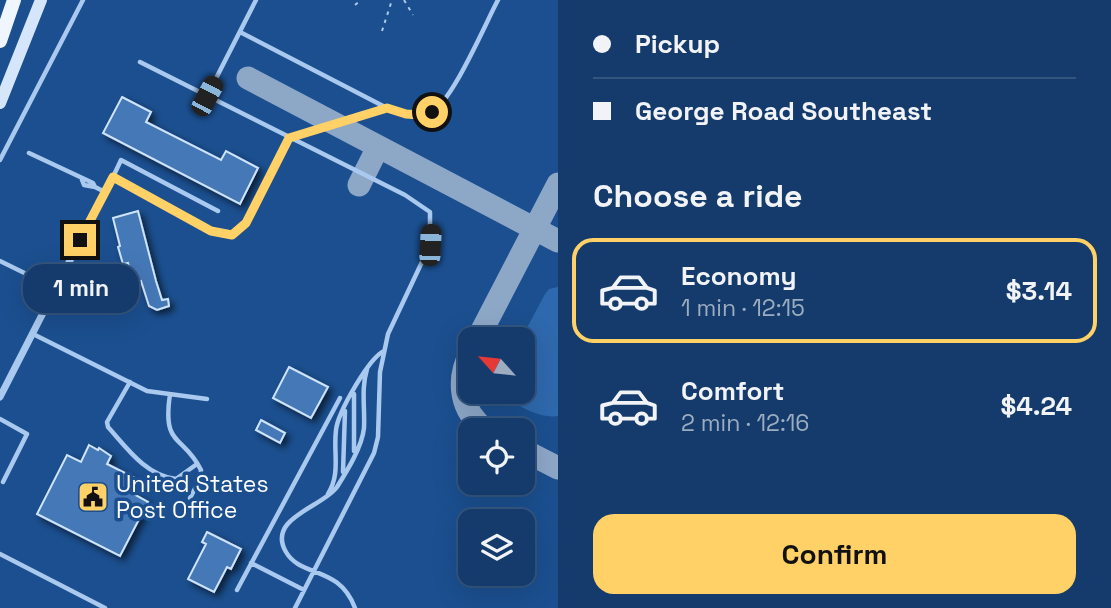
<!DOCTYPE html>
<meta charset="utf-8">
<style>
body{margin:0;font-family:"Space Grotesk",sans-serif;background:#214673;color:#f1f3f6;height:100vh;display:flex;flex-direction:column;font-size:26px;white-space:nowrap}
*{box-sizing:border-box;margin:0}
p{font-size:23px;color:#9dadc1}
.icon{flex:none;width:38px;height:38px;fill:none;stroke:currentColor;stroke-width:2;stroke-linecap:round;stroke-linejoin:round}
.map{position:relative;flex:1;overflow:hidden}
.drawer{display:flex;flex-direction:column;background:#143b6b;width:553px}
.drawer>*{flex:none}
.top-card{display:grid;align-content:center;height:154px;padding:0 35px;background:#143b6b}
.needle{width:46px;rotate:297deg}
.fabs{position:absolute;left:458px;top:327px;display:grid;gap:14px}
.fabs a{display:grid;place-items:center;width:77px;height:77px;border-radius:14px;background:#143b6b;box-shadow:0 7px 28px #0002,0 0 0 2px #33557e;font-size:35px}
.end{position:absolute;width:32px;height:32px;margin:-16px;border:9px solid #ffd166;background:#111;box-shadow:0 0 0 4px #111}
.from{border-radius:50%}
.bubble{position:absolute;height:49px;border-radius:21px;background:#143b6b;box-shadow:0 7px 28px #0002,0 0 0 2px #33557e;font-size:23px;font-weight:800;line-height:49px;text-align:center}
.car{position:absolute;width:21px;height:42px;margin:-21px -10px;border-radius:9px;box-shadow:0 0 5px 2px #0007;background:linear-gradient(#222 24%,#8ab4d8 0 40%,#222 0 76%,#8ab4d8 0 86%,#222 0)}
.top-card b{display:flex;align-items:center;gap:24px;height:66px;font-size:26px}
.top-card b+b{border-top:2px solid #33557e}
.top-card i{width:18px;height:18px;background:#f1f3f6}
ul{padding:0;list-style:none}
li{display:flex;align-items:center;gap:21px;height:105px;margin:0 14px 10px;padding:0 21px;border:4px solid transparent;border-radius:21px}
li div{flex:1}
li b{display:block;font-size:26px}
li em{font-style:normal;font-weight:800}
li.current{border-color:#ffd166}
li>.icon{width:63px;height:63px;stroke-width:1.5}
h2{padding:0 35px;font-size:32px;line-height:84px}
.action{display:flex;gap:14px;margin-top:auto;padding:14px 35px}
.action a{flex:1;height:80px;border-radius:21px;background:#ffd166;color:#111;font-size:28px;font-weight:800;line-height:80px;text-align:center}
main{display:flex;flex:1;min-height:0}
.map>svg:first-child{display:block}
.green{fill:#2e69ad}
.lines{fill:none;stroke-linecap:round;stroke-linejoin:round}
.taxiway{stroke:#8da7c7;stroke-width:23}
.building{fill:#4478b7;stroke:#cfe3fa;stroke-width:2;filter:url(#shadow)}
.path{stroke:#a9c9ee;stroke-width:2;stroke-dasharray:3.5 5;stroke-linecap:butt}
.service{stroke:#a9c9ee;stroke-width:4.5}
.minor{stroke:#a9c9ee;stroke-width:7}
.secondary{stroke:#d6e6fa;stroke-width:12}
.primary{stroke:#f0f6ff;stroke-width:14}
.route{stroke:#ffd166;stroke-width:9}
.labels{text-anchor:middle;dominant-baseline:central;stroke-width:7;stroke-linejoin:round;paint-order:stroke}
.poi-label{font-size:23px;fill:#fff;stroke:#1b4f8f;text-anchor:start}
</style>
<main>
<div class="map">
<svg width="558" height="608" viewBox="0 0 558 608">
<defs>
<filter id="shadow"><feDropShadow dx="4" dy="4" stdDeviation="3.5" flood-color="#0009"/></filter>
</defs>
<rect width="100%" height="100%" fill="#1b4f8f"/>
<path class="green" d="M558,287V416C539,419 515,405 502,392H523V340L521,339L545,294L549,289Z"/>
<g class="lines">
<path class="taxiway" d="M248,78L558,241
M359,185L378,147
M477,340L558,184
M471,352C456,380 460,411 486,430
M523,450L558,468"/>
</g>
<path class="building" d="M122,97L151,112L146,122L221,160L226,151L258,168L240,204L103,133Z
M138,211L156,281L162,300L168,299L169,306L157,310L149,306L141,281L133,283L128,263L123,264L118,247L120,246L113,218Z
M289,367L328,387L311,418L273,398Z
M261,420L285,433L280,443L256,430Z
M89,445L98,450L99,448L111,456L107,464L139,480L132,493L148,502L120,556L37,514L67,455L81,462Z
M207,532L241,549L231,569L227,567L214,592L188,579L206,544L202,542Z"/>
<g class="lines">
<path class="path" d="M404,0L413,15
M355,5L361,0
M382,31L392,0"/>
<path class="service" d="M240,32L387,108C400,113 417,119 430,113C452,103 485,24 498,0
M140,62L405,195L430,212V245L388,334L380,372L378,437L374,453L295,608
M207,96L256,0
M29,153L93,183L95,187L105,192L113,177L211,231L232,235L246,223L289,138L387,108
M0,160L83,0
M113,177L121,160L218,211
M82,180L84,185L95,187
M0,261L55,288
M33,334L147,391L207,399
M130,382L107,422L108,427C126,447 146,476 176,479L197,464
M170,394C162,448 183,434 201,470L200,479L190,498
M0,419L27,434L3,482
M354,451V394
M343,472L345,411
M328,494C341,473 333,453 336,430C338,412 369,358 384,351
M0,554L105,608
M251,563L304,590
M237,590L340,398
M355,608C339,565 301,578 286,552C266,518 323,507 337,487C347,471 362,447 364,428C365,407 361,389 367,369"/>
<path class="minor" d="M0,397L105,192"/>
<path class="secondary" d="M0,103L41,0"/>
<path class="primary" d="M0,41L14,0"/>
</g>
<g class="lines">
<path class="route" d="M80,240L113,177L211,231L232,235L246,223L289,138L387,108L406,114L420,115L432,112"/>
</g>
<defs>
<g id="civic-square" transform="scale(1.575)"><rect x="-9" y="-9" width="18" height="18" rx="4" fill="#ffd166" stroke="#1b4f8f"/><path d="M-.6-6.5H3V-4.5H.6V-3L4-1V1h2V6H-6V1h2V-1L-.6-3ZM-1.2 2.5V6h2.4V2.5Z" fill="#111"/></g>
</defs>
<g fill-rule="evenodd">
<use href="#civic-square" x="93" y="497"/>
</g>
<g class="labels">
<g class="poi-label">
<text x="116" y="484">United States<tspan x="116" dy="26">Post Office</tspan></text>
</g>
</g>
</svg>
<div class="fabs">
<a><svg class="needle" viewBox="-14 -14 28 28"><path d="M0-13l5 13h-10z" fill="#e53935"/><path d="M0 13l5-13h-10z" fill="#9dadc1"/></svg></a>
<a><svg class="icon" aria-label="locate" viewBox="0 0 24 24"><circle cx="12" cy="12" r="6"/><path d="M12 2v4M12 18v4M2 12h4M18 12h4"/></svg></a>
<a><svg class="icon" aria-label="layers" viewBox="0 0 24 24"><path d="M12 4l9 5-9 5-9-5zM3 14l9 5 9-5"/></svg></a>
</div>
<i class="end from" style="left:432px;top:112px"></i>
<i class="end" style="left:80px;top:240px"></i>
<div class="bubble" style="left:23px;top:264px;width:116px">1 min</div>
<i class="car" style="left:207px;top:96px;rotate:28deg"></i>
<i class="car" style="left:430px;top:245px;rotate:3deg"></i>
</div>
<section class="drawer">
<div class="top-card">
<b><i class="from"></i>Pickup</b>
<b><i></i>George Road Southeast</b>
</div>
<h2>Choose a ride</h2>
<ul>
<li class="current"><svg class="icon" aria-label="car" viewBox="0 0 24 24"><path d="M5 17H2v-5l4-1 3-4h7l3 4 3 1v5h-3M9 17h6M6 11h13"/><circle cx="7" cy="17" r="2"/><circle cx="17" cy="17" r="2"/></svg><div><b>Economy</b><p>1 min · 12:15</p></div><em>$3.14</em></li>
<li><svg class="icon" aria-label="car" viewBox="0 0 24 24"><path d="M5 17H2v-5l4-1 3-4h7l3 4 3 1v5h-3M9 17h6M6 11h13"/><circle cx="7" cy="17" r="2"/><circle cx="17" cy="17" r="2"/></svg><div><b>Comfort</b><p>2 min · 12:16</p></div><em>$4.24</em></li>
</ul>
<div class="action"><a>Confirm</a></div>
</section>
</main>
